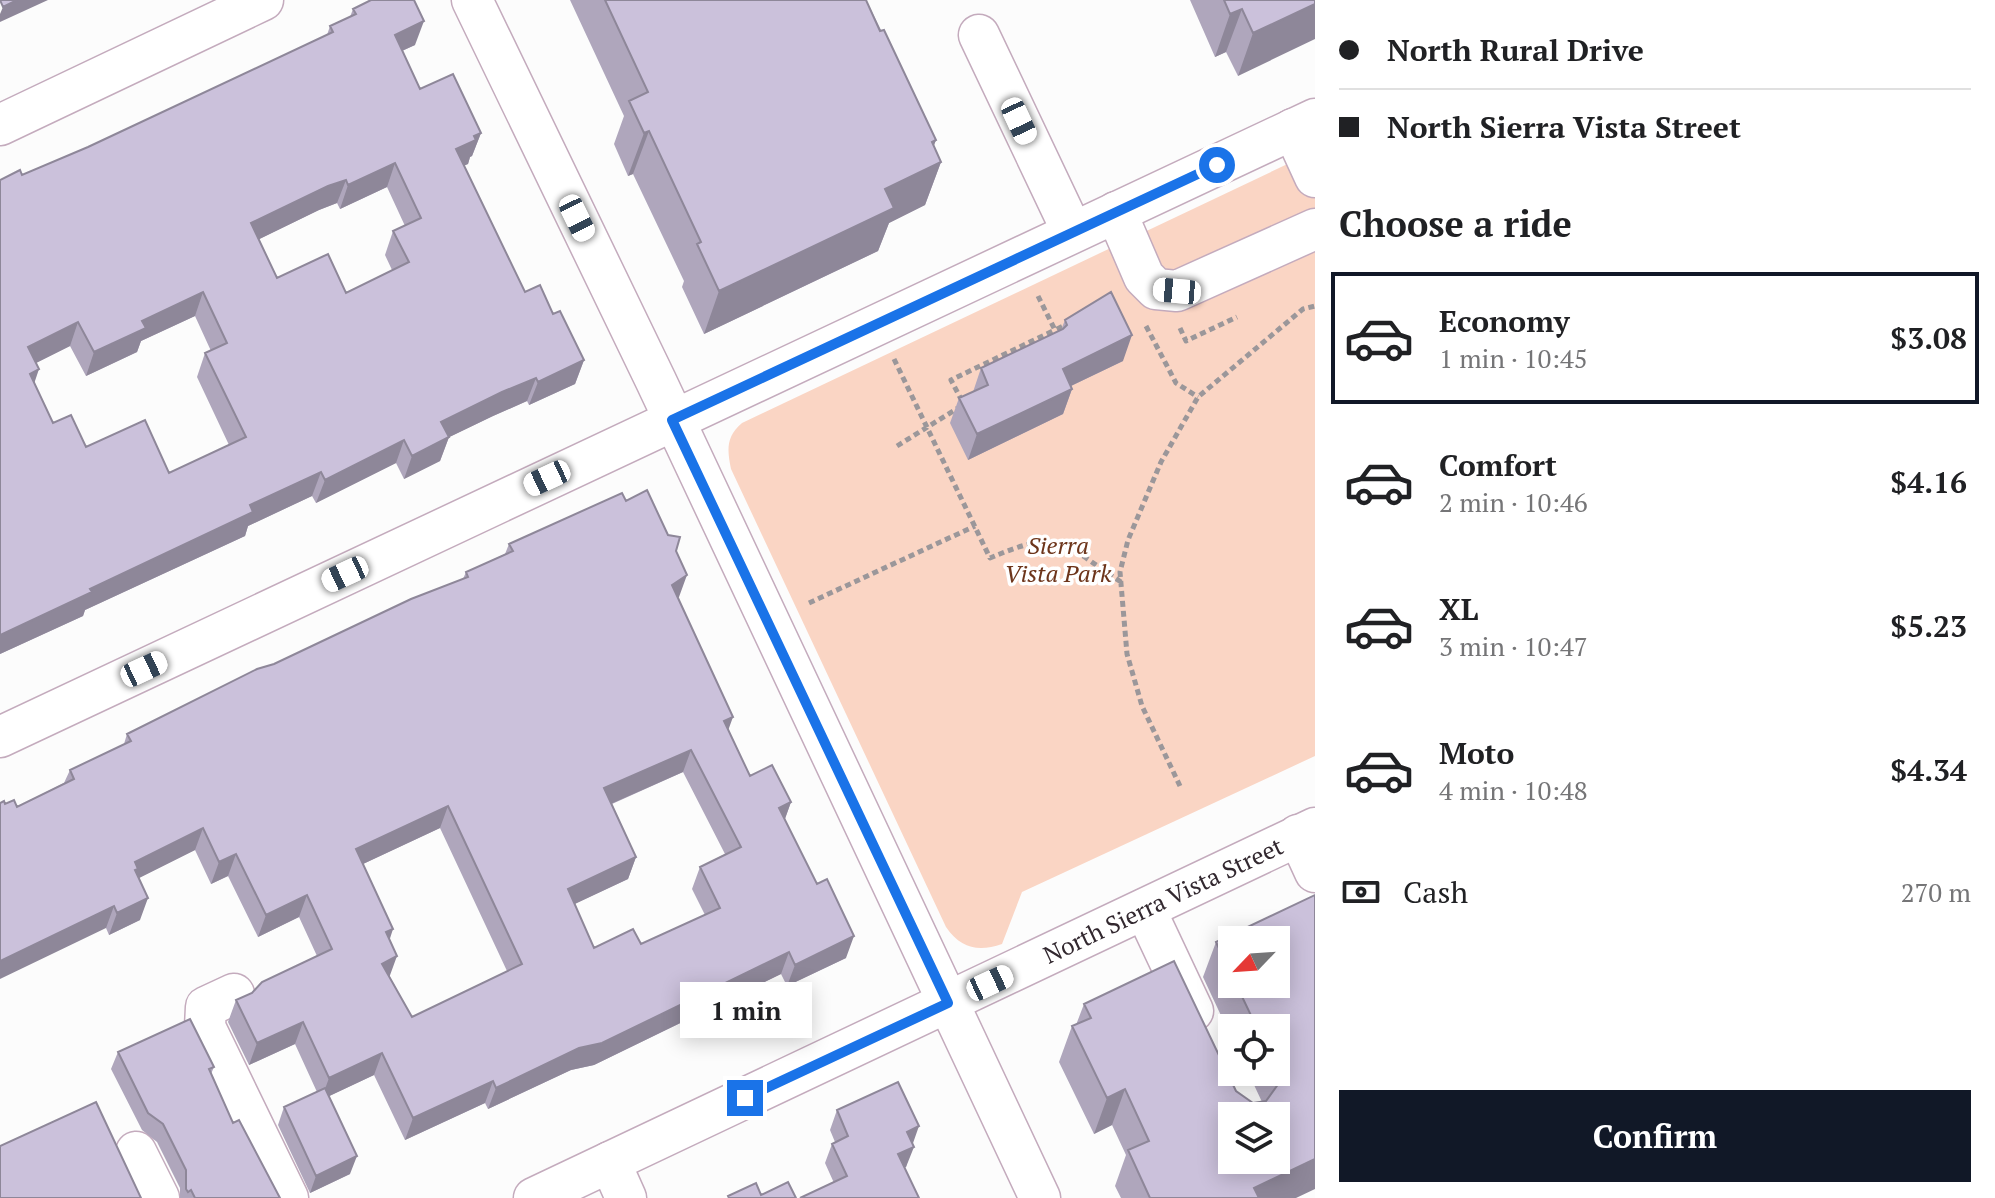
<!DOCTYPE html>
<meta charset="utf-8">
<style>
body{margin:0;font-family:"PT Serif",serif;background:#f6f6f6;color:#202124;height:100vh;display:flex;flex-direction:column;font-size:30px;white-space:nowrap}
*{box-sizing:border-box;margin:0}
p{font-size:26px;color:#757577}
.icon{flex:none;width:44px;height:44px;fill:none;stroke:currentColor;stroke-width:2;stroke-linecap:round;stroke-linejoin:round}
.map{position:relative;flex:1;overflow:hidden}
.details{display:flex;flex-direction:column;background:#fff;width:680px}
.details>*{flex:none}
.guide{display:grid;align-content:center;height:176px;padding:0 24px;background:#fff}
.needle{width:52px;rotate:245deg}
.buttons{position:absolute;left:1218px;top:926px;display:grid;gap:16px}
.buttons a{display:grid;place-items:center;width:72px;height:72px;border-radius:0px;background:#fff;box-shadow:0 4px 20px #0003;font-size:40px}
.end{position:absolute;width:36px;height:36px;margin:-18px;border:10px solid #1a73e8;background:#fff;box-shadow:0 0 0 4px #fff}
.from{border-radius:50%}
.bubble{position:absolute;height:56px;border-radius:0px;background:#fff;box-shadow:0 4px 20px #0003;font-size:26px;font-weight:800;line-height:56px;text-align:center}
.car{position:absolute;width:24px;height:48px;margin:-24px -12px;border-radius:10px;box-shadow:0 0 6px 2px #0007;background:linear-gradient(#fff 24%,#345 0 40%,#fff 0 76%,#345 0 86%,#fff 0)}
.guide b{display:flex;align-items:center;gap:28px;height:76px;font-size:30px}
.guide b+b{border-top:2px solid #e0e0e0}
.guide i{width:20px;height:20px;background:#202124}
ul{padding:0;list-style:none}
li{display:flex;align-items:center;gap:24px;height:132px;margin:0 16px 12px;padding:0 8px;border:4px solid transparent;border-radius:0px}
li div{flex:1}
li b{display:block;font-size:30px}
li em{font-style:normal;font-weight:800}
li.active{border-color:#111827}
li>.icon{width:72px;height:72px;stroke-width:1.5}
h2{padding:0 24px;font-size:36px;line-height:96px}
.pay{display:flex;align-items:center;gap:20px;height:88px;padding:0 24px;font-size:30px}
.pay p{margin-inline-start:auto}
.primary-button{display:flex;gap:16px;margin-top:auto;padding:16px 24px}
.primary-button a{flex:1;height:92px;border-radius:0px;background:#111827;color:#fff;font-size:32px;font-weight:800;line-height:92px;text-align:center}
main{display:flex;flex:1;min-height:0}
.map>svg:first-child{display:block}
.green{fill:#fad5c4}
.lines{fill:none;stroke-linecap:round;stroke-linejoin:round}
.minor-casing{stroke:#c4abbd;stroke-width:43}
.path{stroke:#9b979a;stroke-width:5;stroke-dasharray:6 4;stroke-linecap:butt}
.minor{stroke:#fff;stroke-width:40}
.wall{fill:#afa6bc;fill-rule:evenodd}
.shaded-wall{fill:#8e8799}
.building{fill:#cbc1db;stroke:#8e8799;stroke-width:2;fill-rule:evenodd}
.route{stroke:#1a73e8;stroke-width:10}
.labels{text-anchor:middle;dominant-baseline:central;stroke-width:7;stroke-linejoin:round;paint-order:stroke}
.park-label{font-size:24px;font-style:italic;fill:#6d351b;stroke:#fff}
.street-label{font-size:24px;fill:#32282f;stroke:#fff}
</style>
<main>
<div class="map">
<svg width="1315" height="1198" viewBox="0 0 1315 1198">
<rect width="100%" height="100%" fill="#fcfcfc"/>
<path class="green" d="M1315,151V756L1022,892L1002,944C979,952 961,949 946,927L731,469C727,449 726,437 742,423Z"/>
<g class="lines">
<g class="minor-casing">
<g id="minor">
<path d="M472,0L656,381L1040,1198"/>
<path d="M979,35L1072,231"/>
<path d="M0,125L263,0"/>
<path d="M1293,129L1315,177"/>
<path d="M1116,212L1144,277L1156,289L1177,291L1315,229"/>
<path d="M0,737L1315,119"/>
<path d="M1298,835L1315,872"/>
<path d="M1145,909L1193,1011"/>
<path d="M234,994L206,1007L205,1027L288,1198"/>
<path d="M136,1152L159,1198"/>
<path d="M610,1162L626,1198"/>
<path id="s1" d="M534,1198L1315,828"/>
</g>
</g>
<path class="path" d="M1038,296L1055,330L1067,324
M1146,326L1176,383L1198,397
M1180,328L1186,341L1237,317
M894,359L990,558C1061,528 1060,542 1121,582
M962,401L951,380L1055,330
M897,446L958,408
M809,603L975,526
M1180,786L1142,706L1127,654L1120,572L1128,540L1161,462L1198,397L1303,309L1315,306"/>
<use href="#minor" class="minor"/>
</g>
<path class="wall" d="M570,0H866L936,140L933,146L941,162L925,205L889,223L878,251L704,334L682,287L684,281L633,174L628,176L614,144L624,116Z
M1190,0H1315L1238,76L1226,52L1215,57Z
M353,9L415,45L402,51L420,89L481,133L472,156L470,157L468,164L464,165L525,292L553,314L584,360L575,384L529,405L527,401L493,416L449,437L440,461L404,479L396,463L316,503L312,496L248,526L245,536L85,610L83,616L0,654L22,175L88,147L327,35L330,26L350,17ZM387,187L405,226L393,231L385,255L392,270L346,293L277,278L259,239L319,210L337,203L340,209ZM195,316L211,351L205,353L197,377L229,445L169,473L86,447L53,423L34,383L36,363L70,346L86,376L137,352L141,341Z
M1065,320L1123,361L1071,386L1072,389L1063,414L968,460L950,423L959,398L973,392L981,368L1061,330Z
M626,501L676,551L679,597L677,598L728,730L750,776L791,802L785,819L846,958L787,986L781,974L594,1065L571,1070L488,1109L485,1103L405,1140L374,1075L329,1096L350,1174L310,1193L278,1125L284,1107L317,1092L295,1044L249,1065L228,1022L236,1000L252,993L317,956L299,917L258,937L228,876L211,884L195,850L139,878L140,920L109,935L106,928L5,804L17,807L64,783L70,770L124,744L127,734L274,664L463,579L466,572L505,554L509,544ZM683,772L725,854L700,867L692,889L705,915L641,944L594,948L574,904L628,879L636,857L612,804ZM440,828L507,971L412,1017L390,977V940L363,864Z
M1315,895L1296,1198H1121L1115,1186L1126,1155L1112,1125L1094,1134L1059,1062L1072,1026L1076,1025L1084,1004L1236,1091L1253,1103L1262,1102L1248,1072H1276V1028H1232V1039L1203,977L1216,942ZM1232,940L1276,984H1232Z
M118,1052L214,1067L211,1074L233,1123L280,1198H180V1188L157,1142L142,1130L111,1069Z
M837,1110L912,1144L906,1167L834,1183L825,1163L832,1144L835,1142L830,1130Z"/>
<path class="shaded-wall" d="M17,0H48L0,22V14L3,7Z
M1315,4V39L1238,76L1253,33Z
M1242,9L1226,52L1215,57L1230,14Z
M424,21L415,45L386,58L395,35Z
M649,131L633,174L628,176L644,133Z
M481,133L472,156L470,157L468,164L448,173L456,149L474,136Z
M936,140L925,170L941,162L925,205L889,223L878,251L704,334L719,291L885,189L932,142Z
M395,163L387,187L340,209L348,185Z
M346,180L337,203L319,210L243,247L251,223L328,186Z
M203,292L195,316L141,341L137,352L86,376L94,352L142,321Z
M78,322L70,346L20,371L28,347Z
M1132,335L1123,361L1054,394L1063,369Z
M584,360L575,384L529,405L538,382Z
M39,369L31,393L30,374Z
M536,378L527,401L493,416L433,445L441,422L502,392Z
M1072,389L1063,414L968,460L977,434Z
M449,437L440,461L404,479L412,456Z
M404,440L396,463L316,503L325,480Z
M321,472L312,496L248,526L245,536L85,610L83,616L0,654V635L250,505Z
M687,575L679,597L664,607L672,585Z
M733,717L725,739L724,721Z
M691,750L683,772L597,810L604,788Z
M791,802L783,824L779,808Z
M448,806L440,828L348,871L356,849Z
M203,828L195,850L133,881L135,862Z
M236,854L228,876L211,884L219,862Z
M636,857L628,879L560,911L568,889Z
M307,895L299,917L258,937L266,915Z
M148,898L140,920L109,935L117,913Z
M114,906L106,928L0,979V961Z
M393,929L386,951V932Z
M854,936L846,958L787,986L795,965Z
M789,952L781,974L594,1065L571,1070L488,1109L496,1088L579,1048Z
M397,956L389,978L382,964Z
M303,1022L295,1044L249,1065L257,1043Z
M382,1053L374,1075L321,1100L329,1078Z
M493,1081L485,1103L405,1140L413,1118Z
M1125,1089L1112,1125L1094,1134L1107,1098Z
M919,1126L912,1146L907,1132Z
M914,1147L906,1167L891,1173L898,1154Z
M357,1156L350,1174L310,1193L316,1176Z
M1315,1159V1189L1296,1198H1251L1254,1188Z"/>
<path class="building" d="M0,0H17L3,7Z
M371,0H414L424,21L395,35L420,89L453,74L481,133L474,136L476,140L456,149L525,292L540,285L553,314L560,311L584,360L538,382L536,378L502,392L441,422L449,437L412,456L404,440L325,480L321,472L250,505L253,512L90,589L92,592L0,635V180L20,170L22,175L88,147L333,32L330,26L356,14L353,9ZM395,163L421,218L393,231L409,262L346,293L328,254L277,278L251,223L328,186L346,180L348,185ZM203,292L227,343L205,353L246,437L169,473L145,420L86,447L71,415L53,423L30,374L39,369L28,347L78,322L94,352L146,328L142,321Z
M605,0H866L880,31L884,30L936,140L932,142L941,162L885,189L894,208L719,291L697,244L701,242L649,131L644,133L629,101L648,92Z
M1224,0H1315V4L1253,33L1242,9L1230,14Z
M1111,292L1132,335L1063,369L1072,389L977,434L959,398L988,385L981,368L1063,329L1067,325L1065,320Z
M647,490L668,535L680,537L676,551L687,575L672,585L733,717L724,721L750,776L772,765L791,802L779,808L817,884L827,879L854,936L795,965L789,952L602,1043L579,1048L496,1088L493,1081L413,1118L382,1053L329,1078L303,1022L257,1043L236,1000L252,993L262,982L332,949L307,895L266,915L236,854L219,862L203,828L135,862L138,869L135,870L148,898L117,913L114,906L0,961V803L4,801L5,804L14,800L17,807L74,779L70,770L131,741L127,734L257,669L274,664L411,599L468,577L466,572L513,551L509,544L622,493L626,501ZM691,750L741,847L700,867L720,908L641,944L633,929L594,948L568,889L636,857L604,788ZM448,806L522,964L412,1017L382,964L397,956L386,932L393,929L356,849Z
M1315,895V1159L1254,1188L1259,1198H1150L1128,1150L1149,1141L1125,1089L1107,1098L1072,1026L1091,1018L1084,1004L1174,961L1236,1091L1253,1103L1266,1101L1279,1083L1276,1069V1028H1257L1236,984H1276V940H1232V976L1216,942ZM1232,1116H1276V1160H1232Z
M190,1019L214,1067L209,1069L233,1123L239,1120L280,1198H195L191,1190L188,1192L186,1189V1170L163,1124L148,1113L118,1052Z
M898,1082L919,1126L907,1132L914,1147L898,1154L919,1198H800L847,1176L832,1144L848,1136L837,1110Z
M325,1088L357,1156L316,1176L284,1107Z
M96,1102L141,1198H0V1146Z
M788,1182L796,1198H729L728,1196L756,1183L761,1195Z"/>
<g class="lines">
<path class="route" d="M745,1098L948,1003L672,420L1217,165"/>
</g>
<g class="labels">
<g class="park-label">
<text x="1058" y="545">Sierra<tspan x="1058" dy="28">Vista Park</tspan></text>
</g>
<g class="street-label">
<text stroke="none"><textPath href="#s1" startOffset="696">North Sierra Vista Street</textPath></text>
</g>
</g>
</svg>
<div class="buttons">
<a><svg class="needle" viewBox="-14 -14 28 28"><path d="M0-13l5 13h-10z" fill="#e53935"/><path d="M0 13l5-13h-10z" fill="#757577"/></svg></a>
<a><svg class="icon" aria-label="locate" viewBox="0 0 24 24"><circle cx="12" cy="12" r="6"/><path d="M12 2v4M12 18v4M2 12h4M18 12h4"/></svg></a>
<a><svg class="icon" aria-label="layers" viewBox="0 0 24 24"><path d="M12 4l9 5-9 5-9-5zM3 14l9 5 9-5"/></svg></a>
</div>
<i class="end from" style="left:1217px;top:165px"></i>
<i class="end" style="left:745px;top:1098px"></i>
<div class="bubble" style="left:680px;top:982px;width:132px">1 min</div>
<i class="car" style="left:1019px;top:121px;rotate:155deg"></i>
<i class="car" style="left:577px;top:218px;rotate:154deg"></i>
<i class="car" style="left:1177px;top:291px;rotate:275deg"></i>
<i class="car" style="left:547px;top:478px;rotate:245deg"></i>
<i class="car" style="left:345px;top:574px;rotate:245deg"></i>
<i class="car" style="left:144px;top:669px;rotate:65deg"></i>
<i class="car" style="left:990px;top:983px;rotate:65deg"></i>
</div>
<section class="details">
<div class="guide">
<b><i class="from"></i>North Rural Drive</b>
<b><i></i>North Sierra Vista Street</b>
</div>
<h2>Choose a ride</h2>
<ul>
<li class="active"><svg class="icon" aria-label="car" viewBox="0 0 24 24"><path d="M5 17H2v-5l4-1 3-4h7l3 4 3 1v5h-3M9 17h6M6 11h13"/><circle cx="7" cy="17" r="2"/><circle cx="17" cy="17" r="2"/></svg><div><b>Economy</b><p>1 min · 10:45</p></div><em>$3.08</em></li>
<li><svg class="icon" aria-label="car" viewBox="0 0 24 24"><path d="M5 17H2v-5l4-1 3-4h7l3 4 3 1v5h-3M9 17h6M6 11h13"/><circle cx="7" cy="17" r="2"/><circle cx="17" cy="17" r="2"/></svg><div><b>Comfort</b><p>2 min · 10:46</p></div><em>$4.16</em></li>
<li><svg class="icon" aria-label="car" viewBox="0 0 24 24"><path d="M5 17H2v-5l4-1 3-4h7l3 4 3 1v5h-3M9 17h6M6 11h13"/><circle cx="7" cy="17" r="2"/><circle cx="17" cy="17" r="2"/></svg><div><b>XL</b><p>3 min · 10:47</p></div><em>$5.23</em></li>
<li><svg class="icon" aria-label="car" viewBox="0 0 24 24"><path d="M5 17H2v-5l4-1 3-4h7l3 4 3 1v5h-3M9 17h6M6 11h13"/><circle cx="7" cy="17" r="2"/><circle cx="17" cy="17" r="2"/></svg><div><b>Moto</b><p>4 min · 10:48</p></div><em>$4.34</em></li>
</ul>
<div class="pay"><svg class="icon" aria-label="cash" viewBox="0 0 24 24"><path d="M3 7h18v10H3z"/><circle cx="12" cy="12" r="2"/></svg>Cash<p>270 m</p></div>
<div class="primary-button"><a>Confirm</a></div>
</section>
</main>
